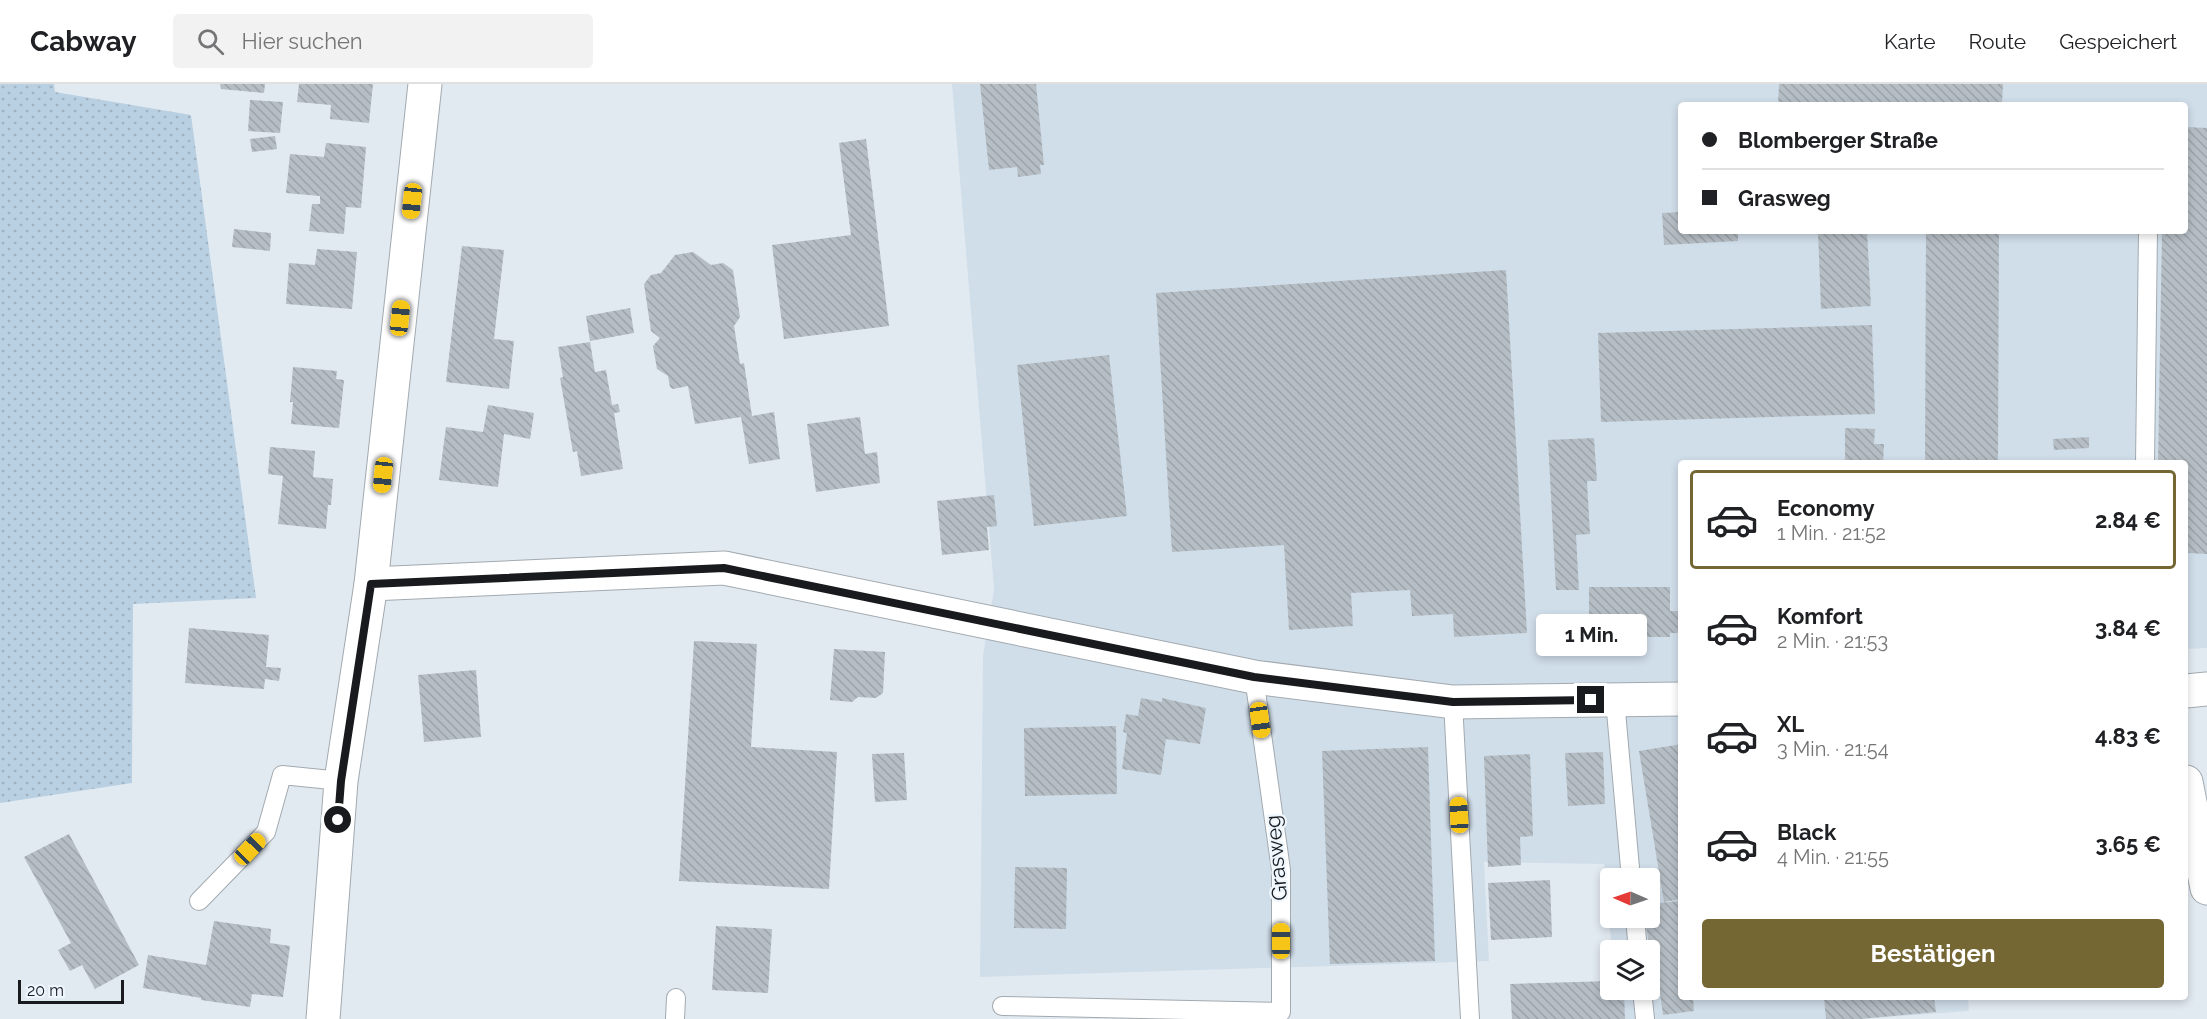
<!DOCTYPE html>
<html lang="de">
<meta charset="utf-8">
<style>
body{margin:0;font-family:Raleway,sans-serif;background:#f2f2f2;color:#202124;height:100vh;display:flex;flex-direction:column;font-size:22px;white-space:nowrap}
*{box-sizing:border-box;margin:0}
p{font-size:20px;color:#757577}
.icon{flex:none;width:33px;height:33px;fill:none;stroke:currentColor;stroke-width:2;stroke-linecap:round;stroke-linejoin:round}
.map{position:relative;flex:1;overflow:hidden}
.drawer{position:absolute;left:1678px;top:376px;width:510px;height:540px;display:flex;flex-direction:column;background:#fff;border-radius:6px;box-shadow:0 3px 9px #0003}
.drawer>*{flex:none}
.hud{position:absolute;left:1678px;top:18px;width:510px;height:132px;border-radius:6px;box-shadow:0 3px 9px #0003;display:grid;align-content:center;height:132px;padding:0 24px;background:#fff}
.needle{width:39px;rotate:272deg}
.buttons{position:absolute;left:1600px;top:784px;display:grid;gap:12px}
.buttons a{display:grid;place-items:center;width:60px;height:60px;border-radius:6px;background:#fff;box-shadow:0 3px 9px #0003;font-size:30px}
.scale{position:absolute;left:18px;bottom:15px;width:106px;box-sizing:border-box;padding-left:6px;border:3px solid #181a1d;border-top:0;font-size:16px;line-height:21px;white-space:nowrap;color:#181a1d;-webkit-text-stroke:4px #eff7fe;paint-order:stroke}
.end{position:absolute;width:27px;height:27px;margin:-14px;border:8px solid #181a1d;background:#fff;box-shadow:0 0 0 3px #fff}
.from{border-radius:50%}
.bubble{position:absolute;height:42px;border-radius:6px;background:#fff;box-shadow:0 3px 9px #0003;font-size:20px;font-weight:700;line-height:42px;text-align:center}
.car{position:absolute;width:18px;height:36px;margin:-18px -9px;border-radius:8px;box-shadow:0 0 4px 2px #0007;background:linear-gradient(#f5c518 24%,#345 0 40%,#f5c518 0 76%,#345 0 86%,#f5c518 0)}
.hud b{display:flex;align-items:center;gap:21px;height:57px;font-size:22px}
.hud b+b{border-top:2px solid #e0e0e0}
.hud i{width:15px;height:15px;background:#202124}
ul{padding:10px 0 0;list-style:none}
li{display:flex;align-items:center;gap:18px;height:99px;margin:0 12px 9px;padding:0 12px;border:3px solid transparent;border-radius:6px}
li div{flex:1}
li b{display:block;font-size:22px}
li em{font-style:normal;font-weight:700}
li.selected{border-color:#746734}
li>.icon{width:54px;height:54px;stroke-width:1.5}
.cta{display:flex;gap:12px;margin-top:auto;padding:12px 24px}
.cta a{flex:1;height:69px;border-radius:6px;background:#746734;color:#fff;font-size:24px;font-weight:700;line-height:69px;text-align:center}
header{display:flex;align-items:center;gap:36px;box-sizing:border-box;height:84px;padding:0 30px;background:#fff;border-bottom:2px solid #e0e0e0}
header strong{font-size:28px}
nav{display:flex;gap:33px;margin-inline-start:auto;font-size:21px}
.search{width:420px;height:54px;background:#f2f2f2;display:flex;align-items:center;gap:15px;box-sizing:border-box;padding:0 21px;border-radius:6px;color:#757577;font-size:22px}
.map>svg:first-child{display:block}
.built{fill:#d0deea;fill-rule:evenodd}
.grass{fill:url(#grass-dots)}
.building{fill:url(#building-back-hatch)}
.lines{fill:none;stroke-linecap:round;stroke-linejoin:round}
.service-casing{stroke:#a2aab0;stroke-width:20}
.minor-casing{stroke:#a2aab0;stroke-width:35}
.tertiary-casing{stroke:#a2aab0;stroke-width:35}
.service{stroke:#fff;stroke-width:18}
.minor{stroke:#fff;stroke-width:33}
.tertiary{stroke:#fff;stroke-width:33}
.route{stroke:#181a1d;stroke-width:8}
.labels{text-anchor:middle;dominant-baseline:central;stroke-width:4.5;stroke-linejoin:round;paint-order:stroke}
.street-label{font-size:21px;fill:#181a1d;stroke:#eff7fe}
</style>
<header>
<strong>Cabway</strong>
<div class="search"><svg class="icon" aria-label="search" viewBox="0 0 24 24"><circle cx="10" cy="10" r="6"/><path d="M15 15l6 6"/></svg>Hier suchen</div>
<nav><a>Karte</a><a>Route</a><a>Gespeichert</a></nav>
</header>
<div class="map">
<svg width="2207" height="935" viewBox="0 0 2207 935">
<defs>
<pattern id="grass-dots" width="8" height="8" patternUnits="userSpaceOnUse" patternTransform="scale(1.5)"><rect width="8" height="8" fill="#b9d0e2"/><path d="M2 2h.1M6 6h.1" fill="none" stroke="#9eb2c1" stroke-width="1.8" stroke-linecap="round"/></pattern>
<pattern id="building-back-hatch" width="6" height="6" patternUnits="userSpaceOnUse" patternTransform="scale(1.5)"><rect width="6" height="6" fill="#b6bec5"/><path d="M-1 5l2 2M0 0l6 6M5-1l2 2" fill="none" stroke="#9ca3a9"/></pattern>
</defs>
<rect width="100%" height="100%" fill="#e2eaf1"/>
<path class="built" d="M952,0H2207V564L2186,565V380H1682V914H1968L1969,927L1862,935H1619L1616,906H1650V867H1612L1604,780L1484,778L1489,877L980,893L983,572L994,505ZM1682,21H2186V147H1682ZM1611,795H1650V834H1611Z"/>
<path class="grass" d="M0,0H54L55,8L191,31L256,514L133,520L132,699L0,719Z"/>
<path class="building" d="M220,0H265L264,9L221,5Z
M299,0H373L369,39L330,35L331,21L297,18Z
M980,0H1036L1044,81H1040L1041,90L1018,93L1017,83L989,86Z
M1779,0H2003L2002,21H1778Z
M250,16L283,18L280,49L248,47Z
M2186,43L2207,44V470L2186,469V380H2158L2162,147H2186Z
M275,52L277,65L252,68L250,55Z
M866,55L889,242L784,255L772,161L851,151L839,59Z
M326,59L366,63L361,124L346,123L344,150L309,147L312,120H320V112L286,109L290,70L324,73Z
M1682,128V147H1738V157L1664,161L1662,129Z
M234,145L271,149L270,167L232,163Z
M1867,147L1871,222L1821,225L1818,148Z
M1926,147H1999L1998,380H1925Z
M462,162L504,166L494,255L514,257L509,305L446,298Z
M317,165L357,168L352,225L286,220L289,179L315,181Z
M693,168L711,181L723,179L733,186L740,233L734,242L740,280L744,279L752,332L774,328L780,375L749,380L741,333L695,340L688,302L673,305L670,303L668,292L657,285L653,262L660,254L651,247L644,200L651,191L661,189L675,171Z
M1506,186L1527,549L1454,553L1453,530L1412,532L1410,506L1351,509L1353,542L1289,546L1284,461L1172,468L1156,209Z
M630,224L634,249L590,257L586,232Z
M1872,241L1875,330L1601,338L1598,249Z
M590,258L595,288L606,286L612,321L618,320L620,328L614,329L623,385L581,392L577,367L573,368L560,294L563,293L558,263Z
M1109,271L1127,432L1034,442L1017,281Z
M293,283L337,287L336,295L344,296L339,344L291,340L293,318H290Z
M488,321L534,329L530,355L504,350L498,403L439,396L446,343L483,348Z
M860,333L865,370L877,368L880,399L816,408L807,340Z
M1845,344L1875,345L1874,360H1884L1883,380H1845Z
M2089,353V364L2054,366L2053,355Z
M1594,354L1597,397H1587L1590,450L1576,451L1579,506H1556L1548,356Z
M270,363L315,367L313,393L333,395L331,421H328L326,445L278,440L283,392L268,390Z
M994,411L997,442L987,443L989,466L942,471L937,417Z
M1589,503H1670V527H1682V549H1670V553H1589Z
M189,544L269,551L266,583L281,584L279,597L265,595L264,605L185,599Z
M694,557L757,560L751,663L837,668L829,805L679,797Z
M834,565L885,568L883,609L876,614L858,613L852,618L830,616Z
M476,586L481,653L424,658L418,591Z
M1141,614L1162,618V614L1206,624L1200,660L1166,655L1161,691L1122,685L1127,649L1123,648L1126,630L1138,632Z
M1116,642L1117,710L1025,712L1024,644Z
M1682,660V815L1664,818L1639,667Z
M1428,663L1435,877L1330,880L1322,667Z
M1603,668L1605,720L1568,722L1565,669Z
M904,669L907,716L875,718L872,670Z
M1530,670L1533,752L1520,753L1521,781L1488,783L1484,672Z
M69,750L139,881L95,905L82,881L70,887L58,866L71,859L24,773Z
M1015,783L1067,784L1066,845L1014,844Z
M1550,796L1552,853L1491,856L1488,799Z
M1679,817L1682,837V914H1693L1694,927L1663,931L1657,888H1653L1645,834H1650V820Z
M214,837L271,845L270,859L290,862L283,913L252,910L250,923L201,916V914L143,904L148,871L206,881Z
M716,842L772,845L768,909L712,906Z
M1611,897V906H1624L1625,935H1512L1510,900Z
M1824,914H1934L1936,928L1860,935H1826Z"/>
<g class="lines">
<g class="service-casing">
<path id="service" d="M2145,380L2148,147
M1615,616L1631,795
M1453,618L1470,935
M199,817L266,748L282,691L341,697
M1635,834L1638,867
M1642,906L1645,935
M1002,922L1281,928V786L1254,593
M675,935L676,914"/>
</g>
<g class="minor-casing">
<path id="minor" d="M371,500L724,484L1254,593L1453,618L1682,615
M2186,607L2207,605
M2186,698L2207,804"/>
</g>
<g class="tertiary-casing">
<path id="tertiary" d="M323,935L341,697L371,500L425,0"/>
</g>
<use href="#service" class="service"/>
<use href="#minor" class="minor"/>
<use href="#tertiary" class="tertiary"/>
</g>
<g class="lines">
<path class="route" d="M338,736L341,697L371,500L724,484L1254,593L1453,618L1591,616"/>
</g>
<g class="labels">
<g class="street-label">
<text transform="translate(1276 774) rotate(-95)">Grasweg</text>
</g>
</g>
</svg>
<div class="buttons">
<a><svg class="needle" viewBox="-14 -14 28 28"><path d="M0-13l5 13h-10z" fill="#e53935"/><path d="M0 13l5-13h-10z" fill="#757577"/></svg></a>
<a><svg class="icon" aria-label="layers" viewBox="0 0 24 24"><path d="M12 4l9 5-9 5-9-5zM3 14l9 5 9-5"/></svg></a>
</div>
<div class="scale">20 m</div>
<i class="end from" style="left:338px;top:736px"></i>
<i class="end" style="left:1591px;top:616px"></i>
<div class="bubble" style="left:1536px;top:530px;width:111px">1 Min.</div>
<i class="car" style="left:412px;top:117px;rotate:186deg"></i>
<i class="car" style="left:400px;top:234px;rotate:6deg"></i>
<i class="car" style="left:383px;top:391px;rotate:186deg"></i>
<i class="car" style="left:1260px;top:636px;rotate:172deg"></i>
<i class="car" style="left:1459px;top:731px;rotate:357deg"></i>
<i class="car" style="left:250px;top:765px;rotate:44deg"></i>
<i class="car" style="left:1281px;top:857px;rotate:0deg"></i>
<div class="hud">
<b><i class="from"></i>Blomberger Straße</b>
<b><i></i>Grasweg</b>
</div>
<section class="drawer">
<ul>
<li class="selected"><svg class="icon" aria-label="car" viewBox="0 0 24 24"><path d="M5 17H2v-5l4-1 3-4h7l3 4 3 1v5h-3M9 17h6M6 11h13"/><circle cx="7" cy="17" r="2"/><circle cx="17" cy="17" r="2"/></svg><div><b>Economy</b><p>1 Min. · 21:52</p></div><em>2.84 €</em></li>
<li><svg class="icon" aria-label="car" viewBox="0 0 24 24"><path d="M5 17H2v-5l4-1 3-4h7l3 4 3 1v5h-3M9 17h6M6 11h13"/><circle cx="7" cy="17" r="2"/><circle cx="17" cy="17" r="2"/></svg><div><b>Komfort</b><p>2 Min. · 21:53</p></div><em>3.84 €</em></li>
<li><svg class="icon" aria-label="car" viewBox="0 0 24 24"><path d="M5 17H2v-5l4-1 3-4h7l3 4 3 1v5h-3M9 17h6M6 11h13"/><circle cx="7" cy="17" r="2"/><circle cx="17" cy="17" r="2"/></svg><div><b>XL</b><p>3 Min. · 21:54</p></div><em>4.83 €</em></li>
<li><svg class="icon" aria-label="car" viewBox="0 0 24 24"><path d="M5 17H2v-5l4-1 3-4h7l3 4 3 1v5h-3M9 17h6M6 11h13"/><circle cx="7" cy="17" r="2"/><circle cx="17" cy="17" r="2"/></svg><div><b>Black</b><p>4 Min. · 21:55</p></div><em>3.65 €</em></li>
</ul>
<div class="cta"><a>Bestätigen</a></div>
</section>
</div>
